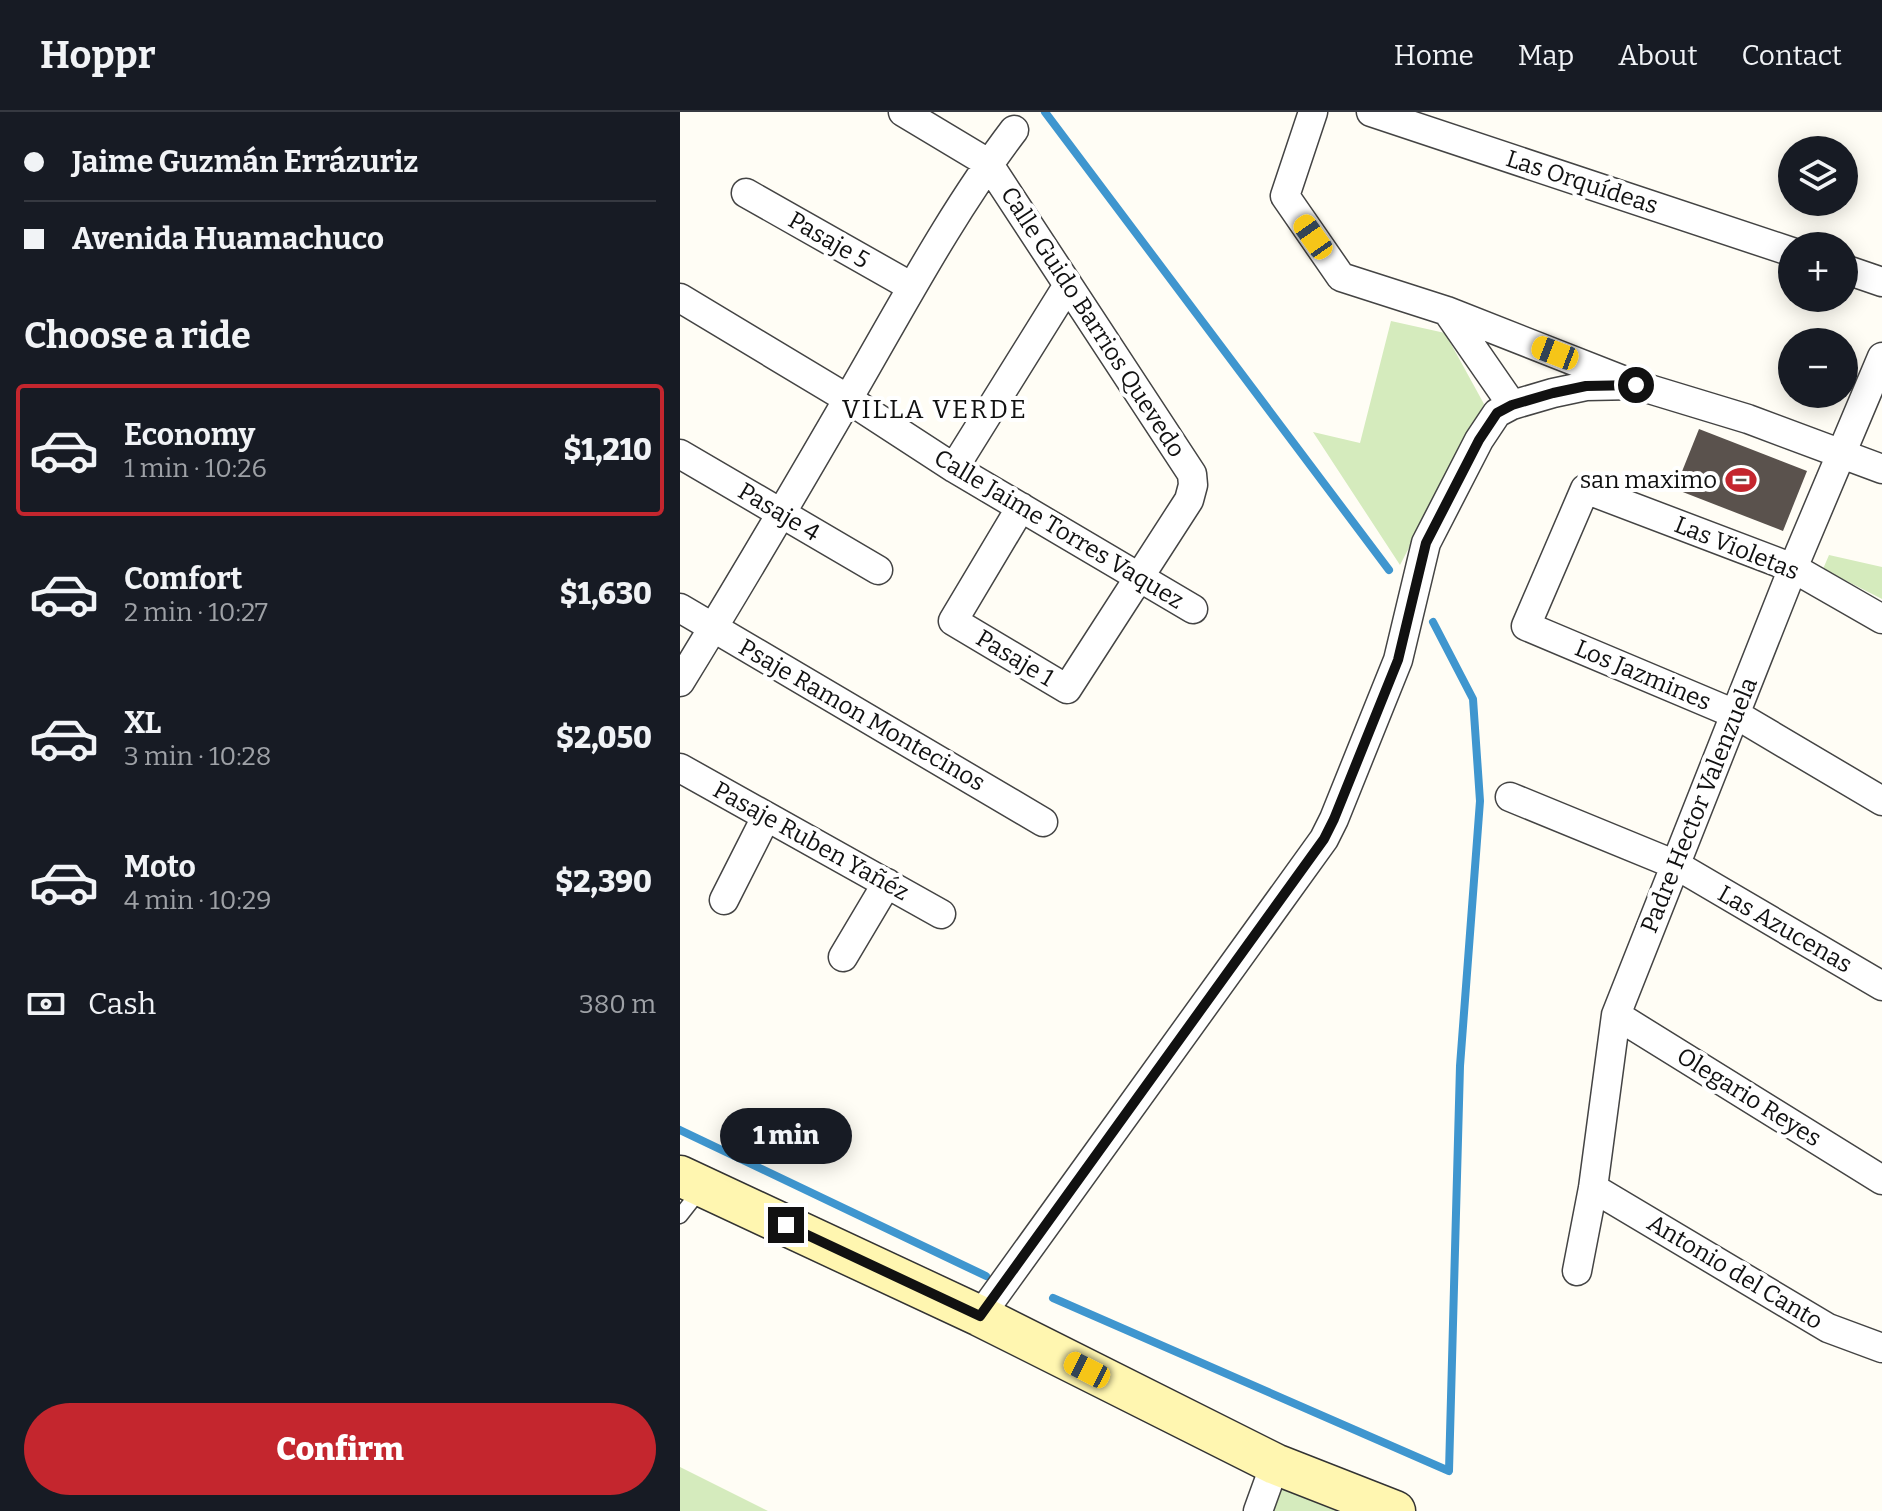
<!DOCTYPE html>
<meta charset="utf-8">
<style>
body{margin:0;font-family:Bitter,serif;background:#20242c;color:#f1f3f6;height:100vh;display:flex;flex-direction:column;font-size:30px;white-space:nowrap}
*{box-sizing:border-box;margin:0}
p{font-size:26px;color:#9ea1a6}
.icon{flex:none;width:44px;height:44px;fill:none;stroke:currentColor;stroke-width:2;stroke-linecap:round;stroke-linejoin:round}
.map{position:relative;flex:1;overflow:hidden}
.sheet{display:flex;flex-direction:column;background:#171b24;width:680px}
.sheet>*{flex:none}
.guide{display:grid;align-content:center;height:176px;padding:0 24px;background:#171b24}
.tools{position:absolute;left:1098px;top:24px;display:grid;gap:16px}
.tools a{display:grid;place-items:center;width:80px;height:80px;border-radius:50%;background:#171b24;box-shadow:0 4px 20px #0003;font-size:40px}
.end{position:absolute;width:36px;height:36px;margin:-18px;border:10px solid #111;background:#fff;box-shadow:0 0 0 4px #fff}
.from{border-radius:50%}
.bubble{position:absolute;height:56px;border-radius:28px;background:#171b24;box-shadow:0 4px 20px #0003;font-size:26px;font-weight:800;line-height:56px;text-align:center}
.car{position:absolute;width:24px;height:48px;margin:-24px -12px;border-radius:10px;box-shadow:0 0 6px 2px #0007;background:linear-gradient(#f5c518 24%,#345 0 40%,#f5c518 0 76%,#345 0 86%,#f5c518 0)}
.guide b{display:flex;align-items:center;gap:28px;height:76px;font-size:30px}
.guide b+b{border-top:2px solid #363941}
.guide i{width:20px;height:20px;background:#f1f3f6}
ul{padding:0;list-style:none}
li{display:flex;align-items:center;gap:24px;height:132px;margin:0 16px 12px;padding:0 8px;border:4px solid transparent;border-radius:8px}
li div{flex:1}
li b{display:block;font-size:30px}
li em{font-style:normal;font-weight:800}
li.active{border-color:#c4262e}
li>.icon{width:72px;height:72px;stroke-width:1.5}
h2{padding:0 24px;font-size:36px;line-height:96px}
.pay{display:flex;align-items:center;gap:20px;height:88px;padding:0 24px;font-size:30px}
.pay p{margin-inline-start:auto}
.button{display:flex;gap:16px;margin-top:auto;padding:16px 24px}
.button a{flex:1;height:92px;border-radius:48px;background:#c4262e;color:#fff;font-size:32px;font-weight:800;line-height:92px;text-align:center}
header{display:flex;align-items:center;gap:48px;box-sizing:border-box;height:112px;padding:0 40px;background:#171b24;border-bottom:2px solid #363941}
header strong{font-size:38px}
nav{display:flex;gap:44px;margin-inline-start:auto;font-size:28px}
main{display:flex;flex:1;min-height:0}
.map>svg:first-child{display:block}
.green{fill:#d5ebbd}
.lines{fill:none;stroke-linecap:round;stroke-linejoin:round}
.stream{stroke:#3f96cf;stroke-width:8}
.building{fill:#5a524d}
.lane-casing{stroke:#444;stroke-width:17}
.street-casing{stroke:#444;stroke-width:31}
.secondary-casing{stroke:#333;stroke-width:43}
.lane{stroke:#fff;stroke-width:14}
.street{stroke:#fff;stroke-width:28}
.secondary{stroke:#fff6b0;stroke-width:40}
.route{stroke:#111;stroke-width:10}
.labels{text-anchor:middle;dominant-baseline:central;stroke-width:8;stroke-linejoin:round;paint-order:stroke}
.street-label{font-size:24px;fill:#111;stroke:#fff}
.poi-label{font-size:24px;fill:#111;stroke:#fff;text-anchor:end}
.neighbourhood-label{font-size:26px;letter-spacing:2px;fill:#111;stroke:#fff}
</style>
<header>
<strong>Hoppr</strong>
<nav><a>Home</a><a>Map</a><a>About</a><a>Contact</a></nav>
</header>
<main>
<section class="sheet">
<div class="guide">
<b><i class="from"></i>Jaime Guzmán Errázuriz</b>
<b><i></i>Avenida Huamachuco</b>
</div>
<h2>Choose a ride</h2>
<ul>
<li class="active"><svg class="icon" aria-label="car" viewBox="0 0 24 24"><path d="M5 17H2v-5l4-1 3-4h7l3 4 3 1v5h-3M9 17h6M6 11h13"/><circle cx="7" cy="17" r="2"/><circle cx="17" cy="17" r="2"/></svg><div><b>Economy</b><p>1 min · 10:26</p></div><em>$1,210</em></li>
<li><svg class="icon" aria-label="car" viewBox="0 0 24 24"><path d="M5 17H2v-5l4-1 3-4h7l3 4 3 1v5h-3M9 17h6M6 11h13"/><circle cx="7" cy="17" r="2"/><circle cx="17" cy="17" r="2"/></svg><div><b>Comfort</b><p>2 min · 10:27</p></div><em>$1,630</em></li>
<li><svg class="icon" aria-label="car" viewBox="0 0 24 24"><path d="M5 17H2v-5l4-1 3-4h7l3 4 3 1v5h-3M9 17h6M6 11h13"/><circle cx="7" cy="17" r="2"/><circle cx="17" cy="17" r="2"/></svg><div><b>XL</b><p>3 min · 10:28</p></div><em>$2,050</em></li>
<li><svg class="icon" aria-label="car" viewBox="0 0 24 24"><path d="M5 17H2v-5l4-1 3-4h7l3 4 3 1v5h-3M9 17h6M6 11h13"/><circle cx="7" cy="17" r="2"/><circle cx="17" cy="17" r="2"/></svg><div><b>Moto</b><p>4 min · 10:29</p></div><em>$2,390</em></li>
</ul>
<div class="pay"><svg class="icon" aria-label="cash" viewBox="0 0 24 24"><path d="M3 7h18v10H3z"/><circle cx="12" cy="12" r="2"/></svg>Cash<p>380 m</p></div>
<div class="button"><a>Confirm</a></div>
</section>
<div class="map">
<svg width="1202" height="1399" viewBox="0 0 1202 1399">
<rect width="100%" height="100%" fill="#fffdf5"/>
<path class="green" d="M711,209L765,221L804,292L720,453L633,320L680,331Z
M1149,443L1202,455V487L1143,457Z
M0,1355L88,1399H0Z
M605,1356L703,1399H589Z"/>
<g class="lines">
<path class="stream" d="M365,0L709,458
M0,1018L306,1164
M373,1186L769,1359L780,954L800,689L793,587L753,510"/>
</g>
<path class="building" d="M1019,317L1127,359L1103,419L995,377Z"/>
<g class="lines">
<g class="lane-casing">
<path id="lane" d="M0,1104L22,1076"/>
</g>
<g class="street-casing">
<path id="street" d="M223,0L308,51L512,362L513,373L509,388L387,577L273,509L341,395
M633,0L605,84L661,165L767,199L945,269
M691,0L1112,140
M66,81L232,175
M1164,157L1202,170
M0,186L168,287L274,356L513,497
M767,199L832,293
M0,342L198,458
M274,356L388,173
M0,496L363,710
M1202,507L1113,456L905,377L846,514L1055,602L1202,689
M0,570C57,477 113,382 168,287C221,196 270,102 334,18
M0,656L261,802
M830,685L996,753L1202,874
M44,788L86,705
M163,845L207,771
M936,903L1202,1068
M913,1076L1148,1216L1202,1236
M897,1159L913,1076L936,903L1113,456L1202,245
M300,1204L644,727L654,707L718,548L746,431L799,328L817,301L832,293L873,281L906,274L956,273L1068,307L1202,357
M578,1399L595,1352"/>
</g>
<g class="secondary-casing">
<path id="secondary" d="M0,1064L300,1204L595,1352L715,1399"/>
</g>
<use href="#lane" class="lane"/>
<use href="#street" class="street"/>
<use href="#secondary" class="secondary"/>
</g>
<g class="lines">
<path class="route" d="M106,1113L300,1204L644,727L654,707L718,548L746,431L799,328L817,301L832,293L873,281L906,274L956,273"/>
</g>
<defs>
<g id="stadium-bare" transform="scale(2.4)"><path d="M0-5a6.5 5 0 1 0 0 10a6.5 5 0 1 0 0-10ZM-3.5-1.8h7v3.6h-7Z" fill="#c4262e" stroke="#fff" stroke-width="2.5" paint-order="stroke"/></g>
</defs>
<g fill-rule="evenodd">
<use href="#stadium-bare" x="1061" y="368"/>
</g>
<g class="labels">
<g class="street-label">
<text transform="translate(902 70) rotate(18)">Las Orquídeas</text>
<text transform="translate(149 128) rotate(30)">Pasaje 5</text>
<text transform="translate(413 210) rotate(57)">Calle Guido Barrios Quevedo</text>
<text transform="translate(99 400) rotate(31)">Pasaje 4</text>
<text transform="translate(379 417) rotate(31)">Calle Jaime Torres Vaquez</text>
<text transform="translate(1057 436) rotate(22)">Las Violetas</text>
<text transform="translate(335 546) rotate(31)">Pasaje 1</text>
<text transform="translate(963 563) rotate(23)">Los Jazmines</text>
<text transform="translate(182 603) rotate(30)">Psaje Ramon Montecinos</text>
<text transform="translate(1019 693) rotate(-68)">Padre Hector Valenzuela</text>
<text transform="translate(131 729) rotate(29)">Pasaje Ruben Yañéz</text>
<text transform="translate(1105 817) rotate(30)">Las Azucenas</text>
<text transform="translate(1069 985) rotate(32)">Olegario Reyes</text>
<text transform="translate(1055 1160) rotate(31)">Antonio del Canto</text>
</g>
<g class="poi-label">
<text x="1037" y="368">san maximo</text>
</g>
<g class="neighbourhood-label">
<text x="255" y="297">VILLA VERDE</text>
</g>
</g>
</svg>
<div class="tools">
<a><svg class="icon" aria-label="layers" viewBox="0 0 24 24"><path d="M12 4l9 5-9 5-9-5zM3 14l9 5 9-5"/></svg></a>
<a>+</a>
<a>−</a>
</div>
<i class="end from" style="left:956px;top:273px"></i>
<i class="end" style="left:106px;top:1113px"></i>
<div class="bubble" style="left:40px;top:996px;width:132px">1 min</div>
<i class="car" style="left:633px;top:125px;rotate:325deg"></i>
<i class="car" style="left:875px;top:241px;rotate:291deg"></i>
<i class="car" style="left:407px;top:1258px;rotate:297deg"></i>
</div>
</main>
